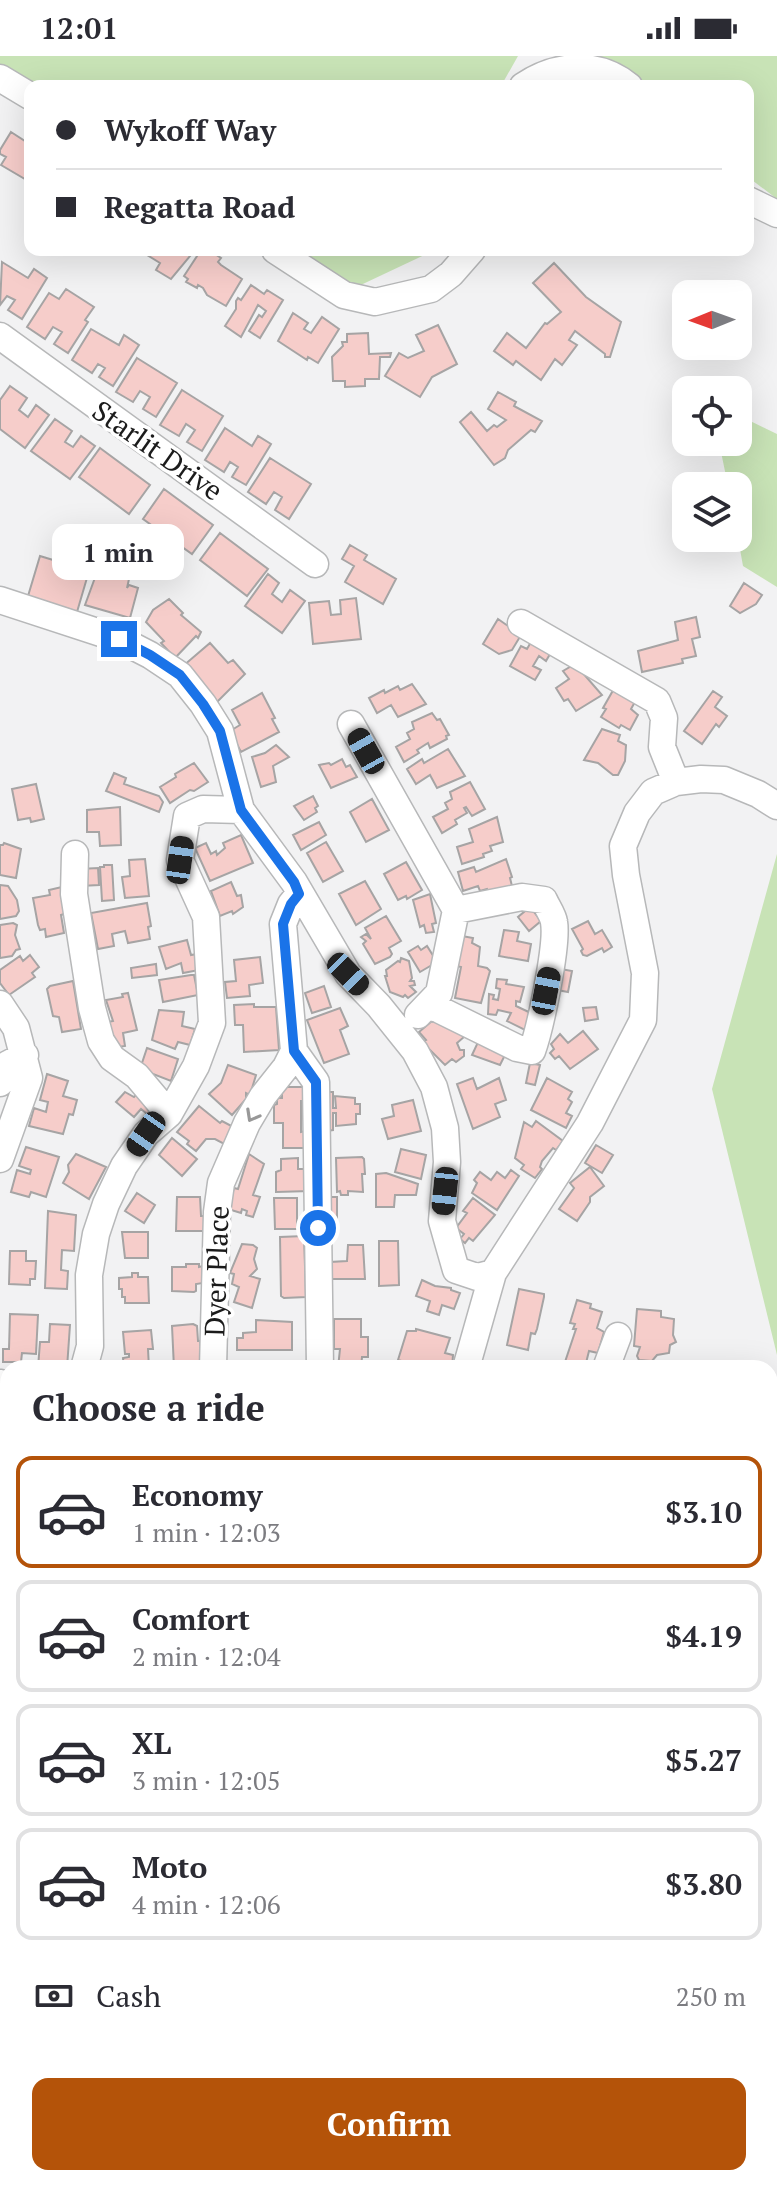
<!DOCTYPE html>
<meta charset="utf-8">
<style>
body{margin:0;font-family:"PT Serif",serif;background:#f2f2f3;color:#2b2b33;height:100vh;display:flex;flex-direction:column;font-size:30px;white-space:nowrap}
*{box-sizing:border-box;margin:0}
p{font-size:26px;color:#7c7c81}
.icon{flex:none;width:44px;height:44px;fill:none;stroke:currentColor;stroke-width:2;stroke-linecap:round;stroke-linejoin:round}
.map{position:relative;flex:1;overflow:hidden}
.side{position:absolute;left:0px;top:1304px;width:778px;height:826px;display:flex;flex-direction:column;background:#fff;border-radius:24px 24px 0 0;box-shadow:0 8px 32px #0002}
.side>*{flex:none}
.banner{position:absolute;left:24px;top:24px;width:730px;height:176px;border-radius:16px;box-shadow:0 8px 32px #0002;display:grid;align-content:center;height:176px;padding:0 32px;background:#fff}
.needle{width:52px;rotate:269deg}
.fabs{position:absolute;left:672px;top:224px;display:grid;gap:16px}
.fabs a{display:grid;place-items:center;width:80px;height:80px;border-radius:16px;background:#fff;box-shadow:0 8px 32px #0002;font-size:40px}
.end{position:absolute;width:36px;height:36px;margin:-18px;border:10px solid #1a73e8;background:#fff;box-shadow:0 0 0 4px #fff}
.from{border-radius:50%}
.bubble{position:absolute;height:56px;border-radius:16px;background:#fff;box-shadow:0 8px 32px #0002;font-size:26px;font-weight:700;line-height:56px;text-align:center}
.car{position:absolute;width:24px;height:48px;margin:-24px -12px;border-radius:10px;box-shadow:0 0 6px 2px #0007;background:linear-gradient(#222 24%,#8ab4d8 0 40%,#222 0 76%,#8ab4d8 0 86%,#222 0)}
.banner b{display:flex;align-items:center;gap:28px;height:76px;font-size:30px}
.banner b+b{border-top:2px solid #e1e1e2}
.banner i{width:20px;height:20px;background:#2b2b33}
ul{padding:0;list-style:none}
li{display:flex;align-items:center;gap:24px;height:112px;margin:0 16px 12px;padding:0 16px;border:4px solid #e1e1e2;border-radius:16px}
li div{flex:1}
li b{display:block;font-size:30px}
li em{font-style:normal;font-weight:700}
li.active{border-color:#b45309}
li>.icon{width:72px;height:72px;stroke-width:1.5}
h2{padding:0 32px;font-size:36px;line-height:96px}
.pay{display:flex;align-items:center;gap:20px;height:88px;padding:0 32px;font-size:30px}
.pay p{margin-inline-start:auto}
.cta{display:flex;gap:16px;margin-top:auto;padding:16px 32px}
.cta a{flex:1;height:92px;border-radius:16px;background:#b45309;color:#fff;font-size:32px;font-weight:700;line-height:92px;text-align:center}
.status{display:flex;justify-content:space-between;align-items:center;height:56px;padding:0 40px;background:#fff;direction:ltr}
.status svg{height:22px;fill:currentColor}
.map>svg:first-child{display:block}
.green{fill:#c8e3b6}
.building{fill:#f6cdca;stroke:#a6a4a4;stroke-width:2}
.lines{fill:none;stroke-linecap:round;stroke-linejoin:round}
.minor-casing{stroke:#b7b8b9;stroke-width:29}
.minor{stroke:#fff;stroke-width:26}
.oneway{stroke:#989898}
.route{stroke:#1a73e8;stroke-width:10}
.labels{text-anchor:middle;dominant-baseline:central;stroke-width:7;stroke-linejoin:round;paint-order:stroke}
.street-label{font-size:28px;fill:#1b1b1b;stroke:#fff}
</style>
<div class="status"><b>12:01</b><svg viewBox="0 0 49 12"><path d="M0 12V9h3v3zM5 12V6h3v6zM10 12V3h3v9zM15 12V0h3v12zM26 1h20v11H26zM47 4h2v5h-2z"/></svg></div>
<div class="map">
<svg width="777" height="2129" viewBox="0 0 777 2129">
<rect width="100%" height="100%" fill="#f2f2f3"/>
<path class="green" d="M0,0H518L501,30H30L0,12Z
M588,0H777V143L748,121V30H628Z
M283,194H435L348,235Z
M738,359L777,378V531L743,510L738,482V430H728L719,386H738Z
M777,798V1299L712,1033Z
M0,1742L8,1757V2122H238L243,2129H0Z"/>
<path class="building" d="M11,76L25,85L27,81L30,82V126L1,109L6,101L0,98V94Z
M139,194H195L171,223L156,214L160,207Z
M201,194H209L221,202L218,206L221,209L242,223L226,250L207,239L203,232L198,229L197,232L186,226L188,223L184,220Z
M2,206L28,222L34,213L47,222L22,263L8,254L15,244L7,240L0,249Z
M554,207L586,241L621,266L610,301H605V298L575,275L569,284L577,289L562,309L555,303L541,324L516,305L513,309L494,295L507,277L526,292L545,267L547,268L561,256L533,227Z
M251,229L264,238L267,234L283,244L260,282L249,275L259,259L262,261L266,255L258,249L241,281L225,270L236,253V245L238,242L241,244Z
M66,233L94,251L85,264L88,266L68,297L54,288L62,276L53,271L45,283L27,271L49,237L59,243Z
M293,257L308,267L304,273L311,277L322,261L339,273L318,307L308,301L307,304L278,285Z
M438,269L457,308L432,321L420,341L385,320L399,297L408,302L424,295L416,279Z
M91,273L119,289L124,279L139,289L113,330L99,321L105,312L98,308L92,317L72,304Z
M368,277L369,298L391,297L390,301H380L379,323H365V330L345,331V325H333L332,301L343,290L342,286H347V278Z
M137,302L177,327L156,361L143,353L150,341L140,335L133,346L116,336Z
M10,330L27,342L19,354L28,361L36,349L49,359L25,392L0,373V344Z
M182,334L223,360L202,395L187,386L195,374L186,368L179,380L160,369Z
M498,336L516,346L514,350L542,365L535,376L531,374L508,394L505,402L494,409L460,366L471,356L487,375L494,369L497,371L506,364L488,353Z
M55,363L72,375L65,386L73,391L81,380L95,390L70,423L31,395Z
M225,372L252,390L258,380L271,388L246,429L232,421L238,411L230,406L224,416L205,404Z
M100,392L150,429L129,458L79,421Z
M270,402L311,428L289,463L275,454L282,441L274,436L266,448L248,436Z
M164,433L213,469L192,498L143,463Z
M220,477L268,513L247,540L200,504Z
M350,489L367,499L364,504L396,523L383,548L345,526L354,510L342,503Z
M40,500L89,515L77,556L28,540Z
M100,508L125,518L124,522L129,523L127,532L129,529L138,532L130,562L85,549Z
M268,518L279,527L272,538L282,546L290,534L305,545L282,577L245,550Z
M744,527L762,539L756,548L740,557L730,550Z
M356,542L361,583L313,588L309,547L329,545L331,559L341,558L340,544Z
M169,543L183,557L181,559L201,576L198,582L196,580L175,602L161,587L164,585L146,566L153,554Z
M696,561L700,581L692,583L696,600L682,603L683,607L642,616L638,595L678,584L675,566Z
M498,563L521,579L512,594L499,598L483,588Z
M531,586L550,598L546,605L539,600L533,610L541,614L535,624L510,610L521,590L527,593Z
M210,587L228,607L233,604L245,618L215,648L183,610Z
M575,608L602,639L576,655L568,643L564,645L556,632L569,623L563,615Z
M412,628L426,648L398,661L391,649L377,657L369,642L384,634L385,637L398,630L400,634Z
M615,631L636,644L631,653L638,659L630,674L621,669L619,672L601,661L606,653L603,652Z
M713,635L722,641L715,651L727,660L719,671L716,668L702,688L684,675Z
M262,637L275,662L272,663L279,676L241,696L230,675L240,669L232,654Z
M432,657L437,664L440,663L449,679L446,680L447,683L430,692L428,687L417,694L419,697L404,706L396,691L410,683L407,677L414,673L412,666Z
M602,673L620,679L618,685L626,689L625,705L618,719H613L598,707L584,704Z
M276,689L289,701L273,710L276,726L261,731L252,701L265,697Z
M448,693L465,720L437,732L430,719L416,728L407,713L422,703L424,707Z
M342,703L346,711L350,709L357,721L331,732L319,709L329,707L331,709Z
M194,707L208,726L194,735L190,734L170,747L160,731L176,721L175,718Z
M114,717L126,722L124,728L159,740L163,746L159,756L106,735Z
M470,726L485,753L472,760L466,751L464,752L467,757L455,764L457,768L442,777L433,761L448,753L445,747L452,743L450,736Z
M36,728L44,763L31,766L30,762L18,764L12,733Z
M313,740L318,750L315,752L317,756L304,764L294,750Z
M372,743L389,774L366,786L350,756Z
M120,751L121,789L100,790L99,776H87V754Z
M497,761L503,786L490,790L492,795L483,798L484,801L462,808L457,791L473,786L469,773Z
M319,766L326,779L301,794L293,779Z
M241,779L253,807L210,825L195,792L206,787L211,798L216,795L217,799L225,792L223,787Z
M326,786L343,815L323,826L307,797Z
M4,787L21,793L16,822L0,819V789H3Z
M145,803L149,840L125,842L122,821L130,820L129,804Z
M506,803L512,821L510,822L512,830L489,838L487,833L480,835L478,830L463,835L458,816L474,811L476,816Z
M406,806L422,834L407,843L406,840L398,844L384,818Z
M104,809H112L114,844L102,845L100,811H104Z
M98,812L99,829L80,830L79,813Z
M365,825L381,853L356,869L339,838Z
M231,826L237,840L241,839L243,851L233,858L232,855L220,860L211,835Z
M0,829L8,830L17,844L19,855L16,860L0,863Z
M62,831L67,857L61,859L64,877L46,881L45,873L40,874L38,869L33,842L50,839L49,834Z
M430,838L436,867L432,868L434,876L426,877L424,869L420,871L413,844Z
M147,847L151,870L148,871L150,883L128,887L125,875L112,878L114,890L98,893L91,857Z
M530,851L541,865L529,875L518,861Z
M386,860L401,885L389,892L392,898L390,901L375,908L363,888L366,885L361,881L366,878L371,883L365,872Z
M588,865L595,878L602,874L612,891L604,896L602,892L587,900L583,899L581,895L583,893L572,873Z
M13,867L17,869L15,879L20,893L16,894L12,900L0,902V869Z
M504,874L519,876L517,885L531,888L528,905L499,900Z
M462,880L473,882L472,887L480,891L478,910L487,912L490,915L481,947L455,942L461,911L456,910Z
M187,884L191,899L197,898L199,914L183,917L181,907L166,913L159,891Z
M418,890L421,894L427,890L437,906L420,916L408,896Z
M30,899L39,911L32,917L35,921L9,939L0,927V914L20,900L23,905Z
M260,901L263,927L249,929L250,940L227,942L225,926L236,925L234,904Z
M401,902L409,905L412,922L410,925H414L415,929L410,930L416,936L408,942L405,939L403,941L390,936L385,920H387L386,914L398,905L400,906Z
M156,908L157,919L132,922L131,912Z
M555,912L572,915L568,936L552,933Z
M191,919H194L198,939L163,946L159,924Z
M497,923L507,924L506,928L524,931L520,946L516,945V950L533,958L525,974L507,965L511,957L498,954L496,959L488,958L489,938L494,939L493,943L498,944L500,933L496,932Z
M73,925L81,973L62,976L59,961L53,960L47,933L50,930Z
M324,930L331,951L312,957L305,937Z
M128,937L137,974L123,977L125,990L111,992L108,966L113,965L106,944L123,941L122,938Z
M254,948V951H276L279,994L244,996L243,969H235L234,949Z
M596,951L598,963L585,965L583,952Z
M340,952L348,970L340,974L349,998L324,1007L307,964Z
M159,954L184,956L182,970L195,973L190,989L178,986L175,993L152,984Z
M439,959L453,968L464,981L457,987L460,994H464V1000L456,1006L452,1003L445,1009L422,986L426,984L419,976Z
M583,975L598,993L570,1013L559,1000L555,1003L550,997L554,993L551,988L560,978L568,987Z
M479,984L506,997L500,1009L472,999Z
M147,992L178,1003L171,1025L140,1013Z
M530,1007L540,1009L535,1029L526,1027Z
M228,1009L256,1019L250,1039L246,1037V1043L232,1059L209,1038L221,1027Z
M47,1018L68,1025L63,1040L77,1044L73,1059L69,1058L63,1078L29,1070L34,1052L46,1056L48,1046L40,1044Z
M473,1022L477,1033L499,1022L506,1044L495,1048L500,1061L473,1073L457,1028Z
M547,1022L572,1036L568,1043L572,1046L566,1057L572,1060L566,1072L531,1054Z
M282,1031H305V1045H301V1076L305,1075L306,1092H283V1067H274V1049L277,1048V1042H282Z
M125,1036L134,1041L138,1037L154,1051L147,1058L141,1053L134,1061L116,1046Z
M324,1036H333V1052H336L335,1040L355,1042V1048H360V1058H356V1068L336,1070V1057H333V1074L325,1075Z
M413,1044L421,1075L388,1083L382,1063L394,1060L392,1049Z
M199,1050L220,1067L222,1065L237,1073L228,1090L215,1083H206L196,1095L187,1088L189,1085L177,1076Z
M536,1065L563,1085L556,1094L553,1092L542,1105L540,1111L542,1113L535,1122L521,1113L524,1109L515,1102L524,1066L532,1071Z
M172,1082L197,1103L182,1120L159,1099Z
M596,1089L613,1099L602,1117L585,1107Z
M26,1091L59,1101L46,1141L31,1136L29,1141L11,1136L17,1114L30,1118L31,1114L19,1110Z
M401,1093L426,1099L421,1123L395,1116Z
M76,1098L106,1111L89,1143L63,1127L69,1116L68,1109Z
M249,1098L264,1108L253,1139L260,1141L253,1161L246,1159L247,1155L242,1153L241,1157L228,1153L234,1132L238,1133Z
M362,1101L364,1103L365,1118H362L363,1136L348,1135V1139H341L340,1135L337,1136L336,1102Z
M298,1102V1113H309L310,1135L276,1136V1116L281,1114V1103Z
M590,1111L604,1130L590,1141V1146L577,1165L559,1153L574,1132L570,1127Z
M511,1114L519,1120L497,1154L472,1137L477,1127L474,1124L480,1116L491,1124L497,1116L505,1122Z
M386,1117L418,1128L416,1139H395L394,1151H376V1118Z
M137,1137L155,1149L144,1167L125,1155Z
M177,1141H200L201,1160H205L204,1175H176Z
M323,1141H337V1176H324Z
M274,1142H297V1173H275Z
M473,1142L495,1159L473,1185L469,1182L465,1187L460,1183L464,1178L456,1172L467,1157L463,1155Z
M48,1155L76,1159L74,1195L62,1194L61,1214L68,1215L67,1233L45,1232Z
M122,1176H148V1202H125Z
M304,1180L306,1241L284,1242L281,1240L280,1181Z
M379,1185H398L399,1229L379,1230Z
M242,1188L253,1189L257,1192L254,1203L257,1213L250,1220L260,1223L252,1252L234,1246L239,1231L232,1228L234,1218L230,1217Z
M348,1189H363L365,1223H329L330,1206L347,1205Z
M10,1195H26V1205H36L35,1223H30V1229L9,1228Z
M186,1208H199V1211L203,1210V1227L196,1228V1235L194,1236L172,1235V1211H186Z
M132,1217H138V1221H148L149,1247H125V1241H122V1233H119V1222L132,1221Z
M422,1224L435,1230L451,1232V1234L460,1237L454,1253L442,1249L439,1259L427,1255L430,1245L416,1240Z
M519,1233L544,1238V1241L537,1273L535,1278L531,1277L528,1294L507,1289Z
M577,1244L591,1248L590,1252L602,1256L597,1272L604,1276L598,1297L589,1295L586,1307L589,1308L587,1312H563L576,1273H573L575,1268L570,1267Z
M637,1253L661,1255V1261L674,1263L673,1279L676,1286L670,1289L669,1297L657,1299L652,1305L639,1304L637,1300L640,1291L634,1290Z
M10,1258L38,1259L36,1298L22,1297L21,1306H3V1293H9Z
M334,1263H361V1281H368V1301H362L361,1312H338L340,1293H334Z
M256,1264L292,1266V1294H237V1282H243V1277L256,1276Z
M50,1268L70,1269L67,1312H38L40,1286H49Z
M193,1268L197,1270L198,1285H200L201,1301L205,1312H174L172,1270Z
M416,1273L450,1282L445,1297L453,1299L452,1312H414L415,1309L398,1304L407,1275H416Z
M151,1274L153,1293H148L149,1312H124L123,1302L129,1301V1298H125L123,1276Z
M0,1366L1,1368H8V1395H0Z
M0,1400H8V1430H0Z
M8,1436V1466H0V1437Z
M545,2122H571L569,2129L544,2127Z"/>
<g class="lines">
<g class="minor-casing">
<path id="minor" d="M0,22L30,40
M523,30C556,8 597,4 629,30
M748,144L777,158
M275,194L344,239L375,246L431,233L451,218L472,194
M0,280L315,508
M0,544L119,583L150,599L180,619L203,648L220,675L241,754L294,826L348,918L379,950L415,995L434,1031L445,1072L447,1106L442,1165L456,1214L477,1221L493,1217L590,1067L643,964L645,917L626,819L623,790L637,757L653,736L676,726L701,723L724,724L758,738L777,750
M521,567L657,645L664,662L662,691L676,726
M351,668L456,854L439,937L418,959
M75,798L74,838L92,952L101,985L112,1002L137,1020L169,1058
M299,838L291,848L283,868L294,995L316,1026L320,1312
M0,948L16,972L29,1022L0,1103
M427,950L438,953L517,992L532,995C540,973 558,889 554,866C553,859 547,851 544,844L522,841L456,854
M0,1027L8,1008L25,999
M84,1312L90,1290L89,1219L96,1178L106,1148L124,1110L146,1078L169,1058L196,1010L212,967L206,861L180,804L187,760L203,753L241,754
M213,1312L217,1156L221,1127L247,1067L263,1040L286,1011L294,995
M466,1312L493,1217
M606,1312L618,1280
M0,1327L8,1337
M770,1879L777,1884
M770,2061L777,2066
M374,2122L381,2129
M442,2122L443,2129
M610,2129L612,2122"/>
</g>
<use href="#minor" class="minor"/>
</g>
<defs><path id="oneway-chevron" d="M-2-3.5L2.5 0L-2 3.5" fill="none" stroke-width="1.6" stroke-linecap="round" stroke-linejoin="round" transform="scale(2)"/></defs>
<use class="oneway" href="#oneway-chevron" transform="translate(252 1060) rotate(119)"/>
<g class="lines">
<path class="route" d="M119,583L150,599L180,619L203,648L220,675L241,754L294,826L299,838L291,848L283,868L294,995L316,1026L318,1172"/>
</g>
<g class="labels">
<g class="street-label">
<text transform="translate(158 394) rotate(35)">Starlit Drive</text>
<text transform="translate(216 1215) rotate(-88)">Dyer Place</text>
</g>
</g>
</svg>
<div class="fabs">
<a><svg class="needle" viewBox="-14 -14 28 28"><path d="M0-13l5 13h-10z" fill="#e53935"/><path d="M0 13l5-13h-10z" fill="#7c7c81"/></svg></a>
<a><svg class="icon" aria-label="locate" viewBox="0 0 24 24"><circle cx="12" cy="12" r="6"/><path d="M12 2v4M12 18v4M2 12h4M18 12h4"/></svg></a>
<a><svg class="icon" aria-label="layers" viewBox="0 0 24 24"><path d="M12 4l9 5-9 5-9-5zM3 14l9 5 9-5"/></svg></a>
</div>
<i class="end from" style="left:318px;top:1172px"></i>
<i class="end" style="left:119px;top:583px"></i>
<div class="bubble" style="left:52px;top:468px;width:132px">1 min</div>
<i class="car" style="left:366px;top:695px;rotate:331deg"></i>
<i class="car" style="left:180px;top:804px;rotate:8deg"></i>
<i class="car" style="left:348px;top:918px;rotate:136deg"></i>
<i class="car" style="left:546px;top:935px;rotate:11deg"></i>
<i class="car" style="left:146px;top:1078px;rotate:215deg"></i>
<i class="car" style="left:445px;top:1135px;rotate:186deg"></i>
<div class="banner">
<b><i class="from"></i>Wykoff Way</b>
<b><i></i>Regatta Road</b>
</div>
<section class="side">
<h2>Choose a ride</h2>
<ul>
<li class="active"><svg class="icon" aria-label="car" viewBox="0 0 24 24"><path d="M5 17H2v-5l4-1 3-4h7l3 4 3 1v5h-3M9 17h6M6 11h13"/><circle cx="7" cy="17" r="2"/><circle cx="17" cy="17" r="2"/></svg><div><b>Economy</b><p>1 min · 12:03</p></div><em>$3.10</em></li>
<li><svg class="icon" aria-label="car" viewBox="0 0 24 24"><path d="M5 17H2v-5l4-1 3-4h7l3 4 3 1v5h-3M9 17h6M6 11h13"/><circle cx="7" cy="17" r="2"/><circle cx="17" cy="17" r="2"/></svg><div><b>Comfort</b><p>2 min · 12:04</p></div><em>$4.19</em></li>
<li><svg class="icon" aria-label="car" viewBox="0 0 24 24"><path d="M5 17H2v-5l4-1 3-4h7l3 4 3 1v5h-3M9 17h6M6 11h13"/><circle cx="7" cy="17" r="2"/><circle cx="17" cy="17" r="2"/></svg><div><b>XL</b><p>3 min · 12:05</p></div><em>$5.27</em></li>
<li><svg class="icon" aria-label="car" viewBox="0 0 24 24"><path d="M5 17H2v-5l4-1 3-4h7l3 4 3 1v5h-3M9 17h6M6 11h13"/><circle cx="7" cy="17" r="2"/><circle cx="17" cy="17" r="2"/></svg><div><b>Moto</b><p>4 min · 12:06</p></div><em>$3.80</em></li>
</ul>
<div class="pay"><svg class="icon" aria-label="cash" viewBox="0 0 24 24"><path d="M3 7h18v10H3z"/><circle cx="12" cy="12" r="2"/></svg>Cash<p>250 m</p></div>
<div class="cta"><a>Confirm</a></div>
</section>
</div>
